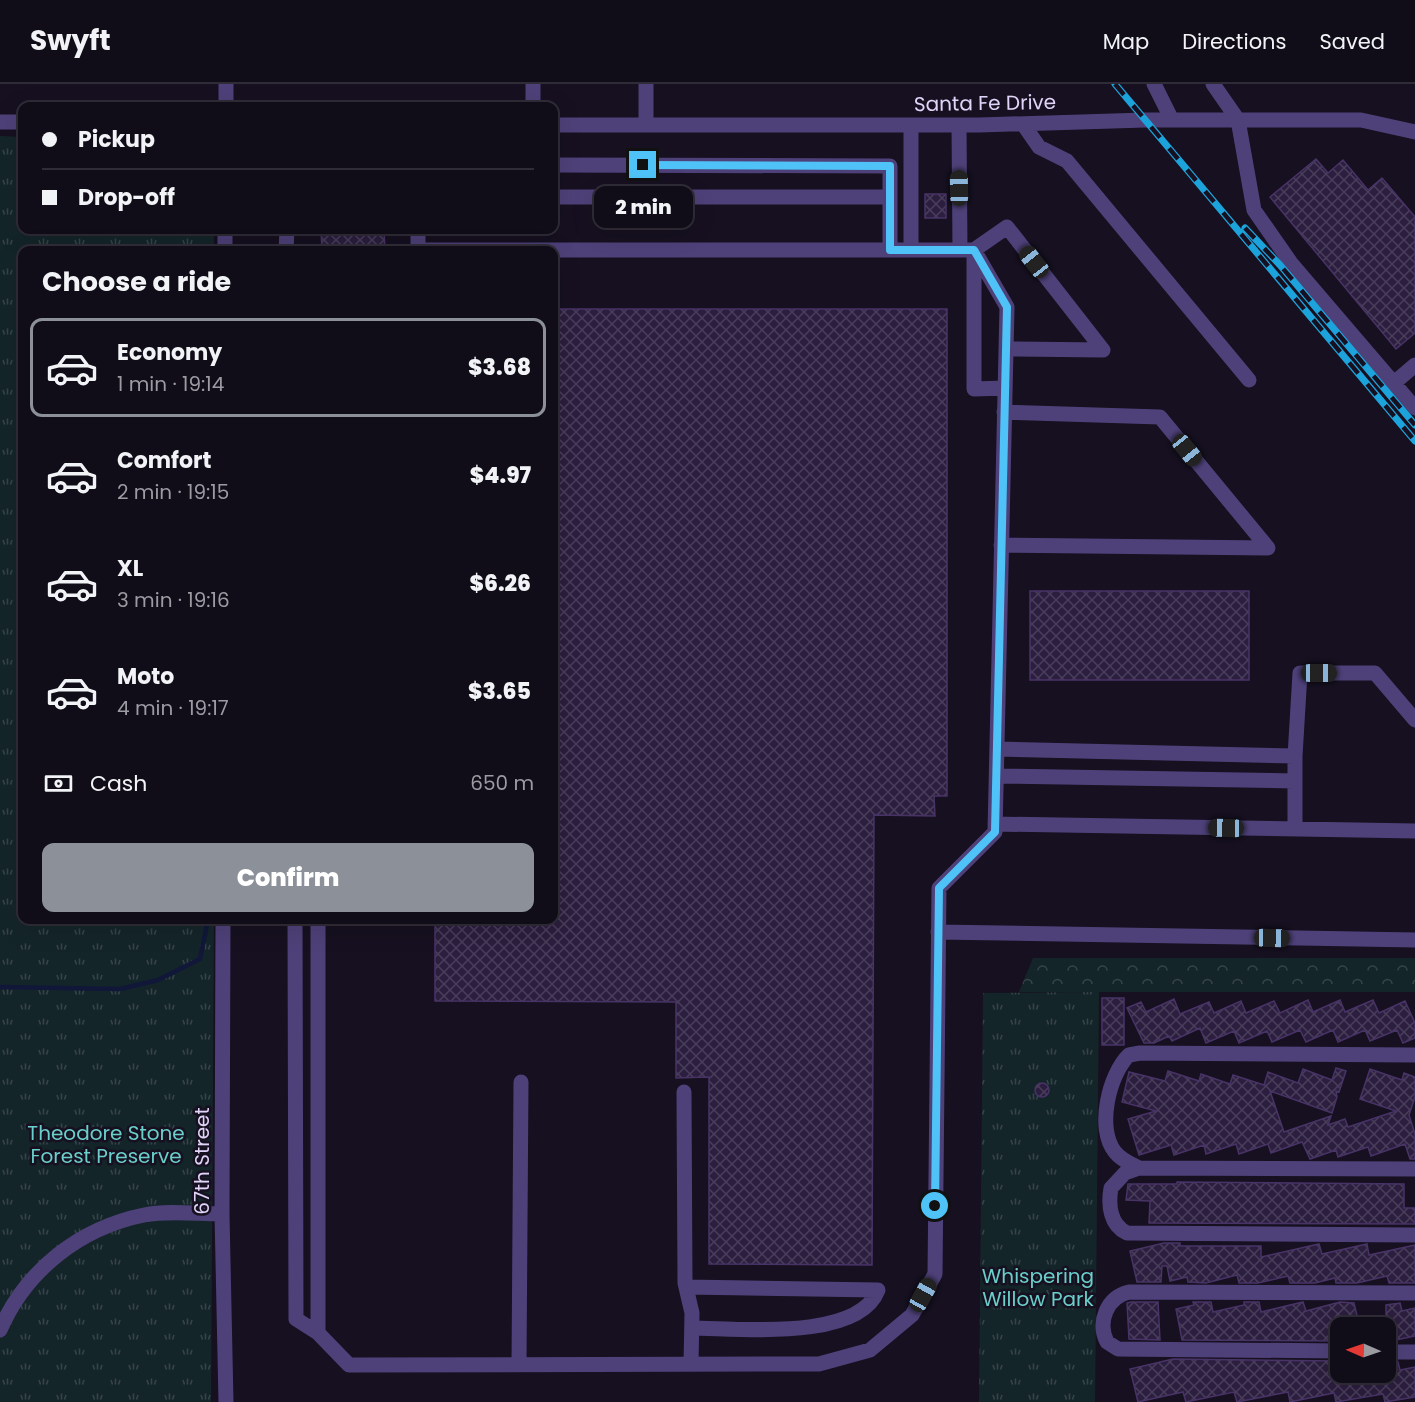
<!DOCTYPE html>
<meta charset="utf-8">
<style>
body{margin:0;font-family:Poppins,sans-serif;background:#1e1a25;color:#f1f3f6;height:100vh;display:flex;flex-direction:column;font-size:22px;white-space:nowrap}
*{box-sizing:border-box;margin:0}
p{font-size:20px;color:#9c9ba2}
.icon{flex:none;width:33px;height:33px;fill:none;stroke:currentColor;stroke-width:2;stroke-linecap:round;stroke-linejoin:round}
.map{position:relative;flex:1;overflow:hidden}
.panel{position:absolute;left:18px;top:162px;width:540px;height:678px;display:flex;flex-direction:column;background:#100c18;border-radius:12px;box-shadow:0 6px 24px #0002,0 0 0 2px #302c37}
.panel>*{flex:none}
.guide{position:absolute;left:18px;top:18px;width:540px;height:132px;border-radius:12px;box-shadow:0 6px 24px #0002,0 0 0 2px #302c37;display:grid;align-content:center;height:132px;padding:0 24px;background:#100c18}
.needle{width:39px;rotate:272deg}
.fabs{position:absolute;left:1330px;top:1233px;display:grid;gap:12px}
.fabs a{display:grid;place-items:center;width:66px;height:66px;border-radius:12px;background:#100c18;box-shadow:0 6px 24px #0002,0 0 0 2px #302c37;font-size:30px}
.end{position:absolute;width:27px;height:27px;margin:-14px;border:8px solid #4fc3f7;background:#111;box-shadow:0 0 0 3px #111}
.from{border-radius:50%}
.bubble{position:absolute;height:42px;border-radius:12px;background:#100c18;box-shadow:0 6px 24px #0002,0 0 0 2px #302c37;font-size:20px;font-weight:800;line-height:42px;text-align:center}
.car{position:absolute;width:18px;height:36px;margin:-18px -9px;border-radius:8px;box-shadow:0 0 4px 2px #0007;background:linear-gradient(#222 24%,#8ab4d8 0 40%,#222 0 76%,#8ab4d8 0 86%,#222 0)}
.guide b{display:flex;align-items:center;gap:21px;height:57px;font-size:22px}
.guide b+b{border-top:2px solid #302c37}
.guide i{width:15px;height:15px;background:#f1f3f6}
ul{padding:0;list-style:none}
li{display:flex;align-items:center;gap:18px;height:99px;margin:0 12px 9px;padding:0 12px;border:3px solid transparent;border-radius:12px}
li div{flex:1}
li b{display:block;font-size:22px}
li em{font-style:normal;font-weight:800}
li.current{border-color:#8c9099}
li>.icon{width:54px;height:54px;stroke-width:1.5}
h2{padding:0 24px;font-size:27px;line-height:72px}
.pay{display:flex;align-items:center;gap:15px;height:66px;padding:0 24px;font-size:22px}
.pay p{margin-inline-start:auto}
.button{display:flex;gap:12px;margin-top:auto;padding:12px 24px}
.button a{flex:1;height:69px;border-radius:12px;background:#8c9099;color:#fff;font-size:24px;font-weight:800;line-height:69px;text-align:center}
header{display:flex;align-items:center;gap:36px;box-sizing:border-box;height:84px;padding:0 30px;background:#100c18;border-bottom:2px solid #302c37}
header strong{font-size:28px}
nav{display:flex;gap:33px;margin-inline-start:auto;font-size:21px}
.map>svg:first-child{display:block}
.forest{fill:url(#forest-crowns)}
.park{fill:url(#park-tufts)}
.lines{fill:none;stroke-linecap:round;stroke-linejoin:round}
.stream{stroke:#101739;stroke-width:4.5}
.building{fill:url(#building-cross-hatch);stroke:#483367;stroke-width:1.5}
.minor{stroke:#4e4179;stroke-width:15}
.rail-casing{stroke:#1da3dc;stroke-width:7}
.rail{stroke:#161020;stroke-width:4.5;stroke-dasharray:14;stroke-linecap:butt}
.route{stroke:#4fc3f7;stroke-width:8}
.labels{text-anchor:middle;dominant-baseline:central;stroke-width:5;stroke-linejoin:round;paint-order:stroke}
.street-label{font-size:20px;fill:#e0d4f9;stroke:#161020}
.park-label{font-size:20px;fill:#6acfca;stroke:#161020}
</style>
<header>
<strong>Swyft</strong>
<nav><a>Map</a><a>Directions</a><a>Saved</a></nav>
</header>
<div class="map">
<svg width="1415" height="1318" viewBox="0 0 1415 1318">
<defs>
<pattern id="forest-crowns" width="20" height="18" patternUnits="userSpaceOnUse" patternTransform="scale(1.5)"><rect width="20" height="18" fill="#142529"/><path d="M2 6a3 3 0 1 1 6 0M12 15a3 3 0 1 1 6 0" fill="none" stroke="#364449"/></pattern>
<pattern id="park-tufts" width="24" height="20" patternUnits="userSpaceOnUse" patternTransform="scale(1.5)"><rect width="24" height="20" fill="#142529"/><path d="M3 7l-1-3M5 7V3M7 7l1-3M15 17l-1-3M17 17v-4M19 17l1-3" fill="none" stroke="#364449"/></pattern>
<pattern id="building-cross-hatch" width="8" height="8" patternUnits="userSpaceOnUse" patternTransform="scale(1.5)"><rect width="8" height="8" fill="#2b1e3e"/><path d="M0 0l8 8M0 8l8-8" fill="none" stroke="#493e5b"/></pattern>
</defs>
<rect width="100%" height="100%" fill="#161020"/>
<path class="forest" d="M1033,874H1415V908H1019Z"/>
<path class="park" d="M0,52L22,53V146H214V166H22V836H214L211,1318H0Z
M1099,908L1095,1318H979L983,909Z"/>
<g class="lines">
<path class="stream" d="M0,903L120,905L158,896L200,875L208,836"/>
</g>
<path class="building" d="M1316,75L1328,89L1343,76L1368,106L1382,94L1415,133V249L1396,265L1270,113Z
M925,110H946V134H925Z
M321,146H384L385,166H322Z
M554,225H947V712H934L935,732L874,731L872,1181L709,1180V993L676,994V918L435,917V836H554Z
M1030,507H1249V596H1030Z
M1102,914H1124V961H1102Z
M1174,915L1180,930L1209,918L1214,929L1241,917L1246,929L1274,917L1280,929L1308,916L1313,928L1340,916L1345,928L1373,916L1379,929L1405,917L1415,939V954L1403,959L1397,946L1370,957L1365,946L1338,958L1333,946L1306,958L1300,946L1272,958L1267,947L1239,959L1234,947L1206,959L1200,944L1172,957L1169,952L1154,959H1144L1127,924L1141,918L1146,928Z
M1336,984L1346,987L1339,1008L1336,1007L1337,1013L1332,1029L1270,1007L1284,1048L1331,1032L1328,1041L1345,1035L1348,1043L1396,1027L1360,1015L1370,985L1402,996L1404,989L1415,993V1013L1409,1031L1415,1050V1075H1410L1405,1060L1371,1072L1368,1063L1338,1073L1336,1066L1310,1075L1302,1058L1271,1069L1268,1060L1239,1070L1236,1060L1206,1070L1204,1061L1174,1071L1171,1061L1139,1071L1128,1035L1156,1027L1122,1018L1129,988L1165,997L1168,987L1199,997L1201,990L1230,1000L1233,991L1264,1001L1268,988L1298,999L1303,985L1332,996Z
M1035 1006a7 7 0 1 1 14 0a7 7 0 1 1-14 0Z
M1177,1098L1404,1100V1124H1415V1140L1149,1139L1150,1117L1126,1116L1128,1100H1177Z
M1164,1159H1180V1162H1261V1173L1319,1160L1322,1170L1367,1160L1369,1171L1415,1161V1199H1389L1387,1192L1357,1199H1336L1335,1194L1315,1199H1290L1288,1192L1258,1199H1239L1237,1191L1206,1199L1188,1198L1187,1193L1170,1197L1167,1182H1162L1161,1198H1137L1130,1167Z
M1131,1218H1158L1160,1256L1129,1255L1127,1219Z
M1193,1218H1211L1213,1228L1244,1221V1218H1259L1261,1228L1303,1218L1306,1227L1340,1218L1354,1219L1360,1244H1341V1257L1182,1256L1176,1225L1194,1221Z
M1400,1219L1402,1227L1415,1224V1252L1386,1258V1221Z
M1173,1275L1341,1277V1288H1386V1278H1398L1400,1286L1415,1283V1313L1385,1318L1383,1310L1336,1318L1334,1309L1290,1318L1288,1308L1237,1318L1234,1308L1186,1318L1183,1308L1138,1318L1130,1285Z"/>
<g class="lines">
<path class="minor" d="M533,0V22
M646,0V41
M1154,0L1172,36
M1213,0L1238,36L1254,126L1291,179L1415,324
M226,22V0
M0,38H22
M1023,40L1039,63L1067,77L1249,296
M554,41H979L1145,36H1361L1415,48
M959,41L960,166
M554,81L890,82V113
M554,113H890V166
M225,166V146
M286,166L287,146
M911,166V41
M1394,299L1415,281
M1005,304L974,305V166L1007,143L1103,266L1006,265
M1001,461L1268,464L1160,333L1004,328
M1295,672L1300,589H1375L1415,636
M997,692L1295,697V672L997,665
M995,740L1415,747
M1295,745V697
M223,836L222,1130L226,1318
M295,836L296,1235L318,1249
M318,836V1249L349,1281L819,1280L870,1266L912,1231L935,1190L939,804L995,748L1007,223L974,166H418V146
M938,848L1415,856
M1415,971L1140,969L1129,971C1109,990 1096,1045 1115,1068C1121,1076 1131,1080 1139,1084L1125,1089L1111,1104C1108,1121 1110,1141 1127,1149L1415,1151
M684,1008L685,1199L692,1229L691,1279
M1139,1084L1415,1085
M686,1203L878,1206C858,1258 736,1244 692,1244
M0,1246C26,1186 80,1144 144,1131C169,1126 197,1130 222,1130
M1341,1267L1118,1265L1107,1258C1097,1238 1107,1213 1129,1208L1415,1209
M1386,1268H1415
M519,1280L521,998"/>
<g class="rail-casing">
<path id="rail" d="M1115,0L1415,357
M1245,144L1280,181L1415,341"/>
</g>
<use href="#rail" class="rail"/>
</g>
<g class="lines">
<path class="route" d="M643,81L890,82V166H974L1007,223L995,748L939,804L935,1122"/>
</g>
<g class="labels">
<g class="street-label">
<text transform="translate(985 19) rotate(-1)">Santa Fe Drive</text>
<text transform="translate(202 1077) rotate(-90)">67th Street</text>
</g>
<g class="park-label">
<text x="106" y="1049">Theodore Stone<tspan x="106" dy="23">Forest Preserve</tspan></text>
<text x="1038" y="1192">Whispering<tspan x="1038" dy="23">Willow Park</tspan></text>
</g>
</g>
</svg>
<div class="fabs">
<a><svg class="needle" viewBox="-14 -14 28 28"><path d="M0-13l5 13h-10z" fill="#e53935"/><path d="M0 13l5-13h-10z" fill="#9c9ba2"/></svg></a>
</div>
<i class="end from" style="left:935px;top:1122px"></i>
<i class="end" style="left:643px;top:81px"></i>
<div class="bubble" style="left:594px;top:102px;width:99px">2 min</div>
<i class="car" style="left:959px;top:104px;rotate:359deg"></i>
<i class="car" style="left:1034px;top:178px;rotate:322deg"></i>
<i class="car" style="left:1187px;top:366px;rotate:141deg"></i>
<i class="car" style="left:1319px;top:589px;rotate:90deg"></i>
<i class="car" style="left:1226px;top:744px;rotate:271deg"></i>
<i class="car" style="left:1272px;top:854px;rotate:91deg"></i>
<i class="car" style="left:923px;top:1211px;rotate:29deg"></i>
<div class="guide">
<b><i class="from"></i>Pickup</b>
<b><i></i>Drop-off</b>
</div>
<section class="panel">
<h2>Choose a ride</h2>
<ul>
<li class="current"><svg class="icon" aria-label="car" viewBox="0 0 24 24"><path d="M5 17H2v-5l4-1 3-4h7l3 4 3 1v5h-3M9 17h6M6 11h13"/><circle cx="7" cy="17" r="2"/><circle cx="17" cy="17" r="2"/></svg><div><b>Economy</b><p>1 min · 19:14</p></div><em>$3.68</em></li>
<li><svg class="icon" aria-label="car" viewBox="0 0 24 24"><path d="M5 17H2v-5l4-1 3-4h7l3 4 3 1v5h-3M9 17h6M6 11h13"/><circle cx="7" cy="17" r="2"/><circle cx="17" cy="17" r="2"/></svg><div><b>Comfort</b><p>2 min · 19:15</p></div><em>$4.97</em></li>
<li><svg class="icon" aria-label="car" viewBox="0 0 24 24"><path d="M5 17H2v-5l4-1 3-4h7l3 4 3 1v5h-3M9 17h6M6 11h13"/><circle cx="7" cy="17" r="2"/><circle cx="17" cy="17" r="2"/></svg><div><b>XL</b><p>3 min · 19:16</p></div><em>$6.26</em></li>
<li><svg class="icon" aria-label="car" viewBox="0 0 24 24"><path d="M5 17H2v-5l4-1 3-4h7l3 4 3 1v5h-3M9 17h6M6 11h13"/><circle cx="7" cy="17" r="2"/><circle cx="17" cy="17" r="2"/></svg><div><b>Moto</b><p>4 min · 19:17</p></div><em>$3.65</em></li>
</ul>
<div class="pay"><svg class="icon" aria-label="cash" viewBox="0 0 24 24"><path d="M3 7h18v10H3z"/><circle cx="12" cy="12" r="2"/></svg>Cash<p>650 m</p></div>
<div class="button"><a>Confirm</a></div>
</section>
</div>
